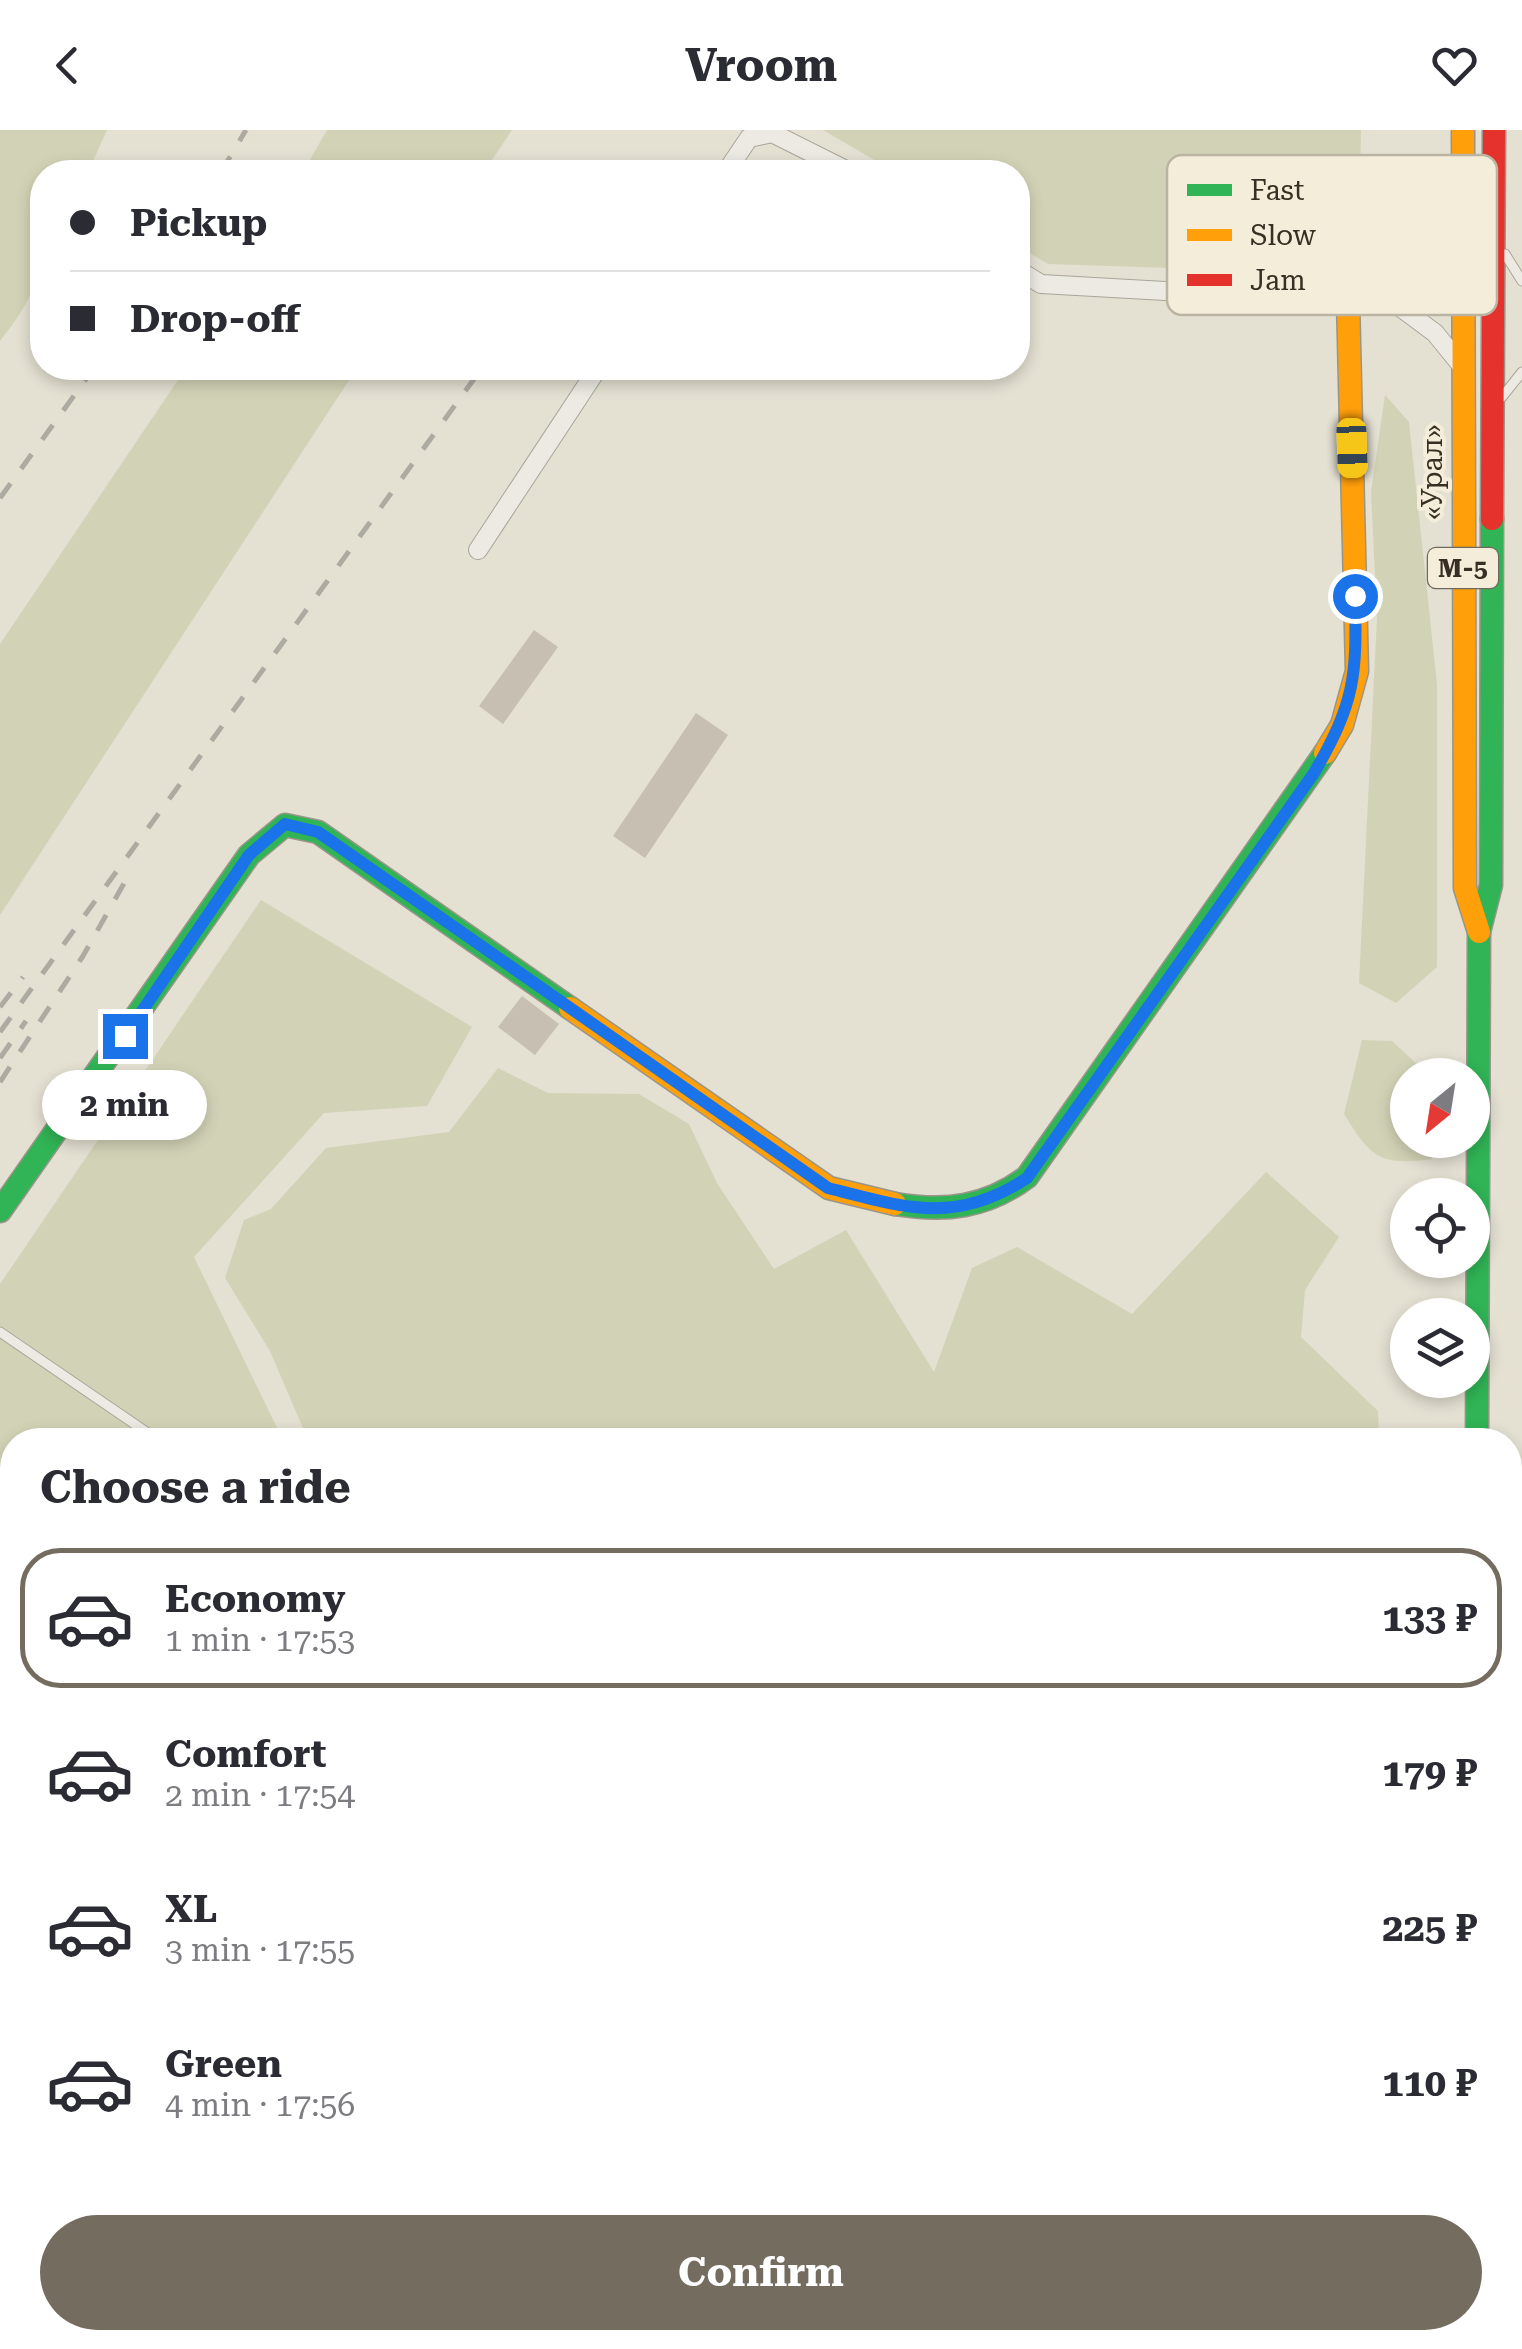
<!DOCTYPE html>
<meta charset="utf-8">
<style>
body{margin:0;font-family:"Roboto Serif",serif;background:#f2f2f3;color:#2b2b33;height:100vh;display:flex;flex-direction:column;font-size:38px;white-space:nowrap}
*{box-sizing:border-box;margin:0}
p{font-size:32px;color:#7c7c81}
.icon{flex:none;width:55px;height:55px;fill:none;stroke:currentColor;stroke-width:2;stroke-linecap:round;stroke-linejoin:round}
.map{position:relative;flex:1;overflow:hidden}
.panel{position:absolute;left:0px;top:1298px;width:1522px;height:922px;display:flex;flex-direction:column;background:#fff;border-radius:40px 40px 0 0;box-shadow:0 5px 15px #0003}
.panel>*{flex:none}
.guide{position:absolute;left:30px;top:30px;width:1000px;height:220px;border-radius:40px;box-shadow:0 5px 15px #0003;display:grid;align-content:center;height:220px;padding:0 40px;background:#fff}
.needle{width:65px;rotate:210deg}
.controls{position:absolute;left:1390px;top:928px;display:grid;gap:20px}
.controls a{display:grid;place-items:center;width:100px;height:100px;border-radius:50%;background:#fff;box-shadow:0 5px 15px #0003;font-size:50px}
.end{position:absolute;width:45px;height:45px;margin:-22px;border:12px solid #1a73e8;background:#fff;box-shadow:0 0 0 5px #fff}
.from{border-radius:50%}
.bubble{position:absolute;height:70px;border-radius:35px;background:#fff;box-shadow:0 5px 15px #0003;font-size:32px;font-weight:700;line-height:70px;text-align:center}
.car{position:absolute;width:30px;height:60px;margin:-30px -15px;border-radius:12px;box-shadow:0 0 8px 2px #0007;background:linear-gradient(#f5c518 24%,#345 0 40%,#f5c518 0 76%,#345 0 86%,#f5c518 0)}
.guide b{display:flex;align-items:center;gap:35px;height:95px;font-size:38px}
.guide b+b{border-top:2px solid #e1e1e2}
.guide i{width:25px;height:25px;background:#2b2b33}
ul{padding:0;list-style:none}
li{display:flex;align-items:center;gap:30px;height:140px;margin:0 20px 15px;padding:0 20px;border:5px solid transparent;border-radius:40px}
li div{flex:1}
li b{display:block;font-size:38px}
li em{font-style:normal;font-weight:700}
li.selected{border-color:#756c60}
li>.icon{width:90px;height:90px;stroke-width:1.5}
h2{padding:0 40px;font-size:45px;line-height:120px}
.cta{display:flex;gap:20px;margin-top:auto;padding:20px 40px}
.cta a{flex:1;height:115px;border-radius:60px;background:#756c60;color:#fff;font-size:40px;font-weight:700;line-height:115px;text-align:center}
header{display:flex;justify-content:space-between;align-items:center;height:130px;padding:0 40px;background:#fff;font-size:45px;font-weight:700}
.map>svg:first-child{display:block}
.green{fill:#d2d3b6}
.building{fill:#c8bfb3}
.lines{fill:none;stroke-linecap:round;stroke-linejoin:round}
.lane-casing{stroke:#aaa59a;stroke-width:11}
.street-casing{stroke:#aaa59a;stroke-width:20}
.fast-casing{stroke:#9a958a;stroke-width:25}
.slow-casing{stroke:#9a958a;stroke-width:25}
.jam-casing{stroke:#9a958a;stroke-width:25}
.lane{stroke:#eceae3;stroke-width:9}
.street{stroke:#eceae3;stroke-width:18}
.fast{stroke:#30b455;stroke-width:22}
.slow{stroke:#ff9f0a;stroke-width:22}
.jam{stroke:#e5322d;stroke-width:22}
.rail{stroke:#adaaa2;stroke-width:5;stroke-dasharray:18 18;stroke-linecap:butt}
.route{stroke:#1a73e8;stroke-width:12}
.labels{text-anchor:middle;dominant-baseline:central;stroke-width:8;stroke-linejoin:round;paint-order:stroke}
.shield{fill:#f3edda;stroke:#71675a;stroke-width:2.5}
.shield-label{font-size:25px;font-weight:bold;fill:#392e23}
.street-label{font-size:28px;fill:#392e23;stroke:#f3edda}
.key{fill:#f3edda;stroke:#bbb4a3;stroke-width:2.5}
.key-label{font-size:28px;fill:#392e23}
</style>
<header><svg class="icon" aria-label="back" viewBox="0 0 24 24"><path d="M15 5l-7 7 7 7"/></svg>Vroom<svg class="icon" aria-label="heart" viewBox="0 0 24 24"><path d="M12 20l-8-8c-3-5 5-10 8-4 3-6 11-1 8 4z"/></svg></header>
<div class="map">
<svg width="1522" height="2219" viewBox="0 0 1522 2219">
<rect width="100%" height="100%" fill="#e4e0d2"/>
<path class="green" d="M0,0H107L88,42H42C42,122 53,145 0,211Z
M327,0H512L484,42H303Z
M823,0H1361L1358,144L1048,134L1018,116V42H895Z
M186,238H357L0,785V514Z
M1385,265L1409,292L1437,554V837L1396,873L1359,853L1377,488L1371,362Z
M261,770L472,897L427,976L324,983L194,1127L283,1310H12V1546L0,1538V1154Z
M1362,910L1392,911L1419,936L1420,945H1408V1010H1429L1432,1029C1380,1036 1371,1028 1344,984Z
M498,938L548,963L639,964L689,994L717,1053L774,1139L846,1100L934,1242L972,1138L1017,1117L1132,1184L1266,1042L1339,1107L1305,1160L1301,1207L1378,1281L1379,1310H308L270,1221L225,1148L244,1090L271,1079L326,1018L449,1002Z
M0,1607L12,1610V1949L0,1948Z"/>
<path class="building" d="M534,500L558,517L503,594L479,576Z
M696,583L728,605L645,728L613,706Z
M522,866L559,894L535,925L498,897Z"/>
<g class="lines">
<g class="lane-casing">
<path id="lane" d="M1505,124L1522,151
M1502,267L1522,242
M0,1202L158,1310
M0,1449L12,1458
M1510,2049L1522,2054
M908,2208L923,2219
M1268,2208L1269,2219
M1307,2219V2208"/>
</g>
<g class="street-casing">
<path id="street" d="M726,42L749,8L772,3L850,42
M1018,140L1041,154L1396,174L1435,203L1461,235
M1396,174L1444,139L1461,114
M478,420L598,238
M1510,1884L1522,1889"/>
</g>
<g class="fast-casing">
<path id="fast" d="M895,1074C945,1082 986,1078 1027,1047L1325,623
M0,1081L249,725L285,695L318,702L570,878
M1477,1310L1479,802L1491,755L1492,389"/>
</g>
<g class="slow-casing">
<path id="slow" d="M1463,0L1465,758L1479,802
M1325,623L1342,595L1357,541L1348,170
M570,878L829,1058L895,1074
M1508,2208L1509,2219"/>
</g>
<g class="jam-casing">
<path id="jam" d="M1492,389L1494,0"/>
</g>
<use href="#lane" class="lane"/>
<use href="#street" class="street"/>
<use href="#fast" class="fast"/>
<use href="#slow" class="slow"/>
<use href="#jam" class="jam"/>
<path class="rail" d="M221,42L246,0
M0,368L94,238
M0,877L23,847
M0,902L482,238
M0,928L26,891
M0,952L83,826L127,748
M233,2219L256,2208"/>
</g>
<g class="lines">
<path class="route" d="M125,906L249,725L285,694L318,702L828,1058C906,1078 956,1095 1027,1048L1314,643C1355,572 1357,547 1355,466"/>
</g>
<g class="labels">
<rect class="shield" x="1428" y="418" width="70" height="40" rx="8"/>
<g class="shield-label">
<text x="1463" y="438">М-5</text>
</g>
<g class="street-label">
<text transform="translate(1432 342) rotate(-90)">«Урал»</text>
</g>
</g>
<rect x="1167" y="25" width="330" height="160" rx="15" class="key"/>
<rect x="1187" y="54" width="45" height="12" fill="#30b455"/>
<rect x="1187" y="99" width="45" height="12" fill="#ff9f0a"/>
<rect x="1187" y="144" width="45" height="12" fill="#e5322d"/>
<g class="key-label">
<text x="1250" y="70">Fast</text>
<text x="1250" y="115">Slow</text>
<text x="1250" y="160">Jam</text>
</g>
</svg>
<div class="controls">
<a><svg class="needle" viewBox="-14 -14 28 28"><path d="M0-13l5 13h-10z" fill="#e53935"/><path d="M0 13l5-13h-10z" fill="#7c7c81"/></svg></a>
<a><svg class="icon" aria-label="locate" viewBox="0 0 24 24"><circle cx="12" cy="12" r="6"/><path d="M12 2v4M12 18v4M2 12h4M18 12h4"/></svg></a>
<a><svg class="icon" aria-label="layers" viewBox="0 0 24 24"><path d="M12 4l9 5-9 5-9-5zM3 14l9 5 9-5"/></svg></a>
</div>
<i class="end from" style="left:1355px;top:466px"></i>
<i class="end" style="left:125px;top:906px"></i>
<div class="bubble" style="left:42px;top:940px;width:165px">2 min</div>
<i class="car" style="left:1352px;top:318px;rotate:178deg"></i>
<div class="guide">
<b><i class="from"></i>Pickup</b>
<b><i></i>Drop-off</b>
</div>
<section class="panel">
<h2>Choose a ride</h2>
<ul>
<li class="selected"><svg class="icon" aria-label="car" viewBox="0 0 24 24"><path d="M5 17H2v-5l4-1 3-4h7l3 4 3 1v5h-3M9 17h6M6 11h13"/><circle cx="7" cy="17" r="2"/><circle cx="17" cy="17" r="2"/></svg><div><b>Economy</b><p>1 min · 17:53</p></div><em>133 ₽</em></li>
<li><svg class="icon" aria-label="car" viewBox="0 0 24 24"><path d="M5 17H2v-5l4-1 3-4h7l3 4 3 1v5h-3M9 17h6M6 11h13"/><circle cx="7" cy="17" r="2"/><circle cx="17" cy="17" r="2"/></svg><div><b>Comfort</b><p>2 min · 17:54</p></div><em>179 ₽</em></li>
<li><svg class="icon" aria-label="car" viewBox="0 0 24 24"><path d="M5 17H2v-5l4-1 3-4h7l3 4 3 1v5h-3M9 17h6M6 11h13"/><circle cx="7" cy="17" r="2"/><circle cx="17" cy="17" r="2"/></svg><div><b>XL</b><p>3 min · 17:55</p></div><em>225 ₽</em></li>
<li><svg class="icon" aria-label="car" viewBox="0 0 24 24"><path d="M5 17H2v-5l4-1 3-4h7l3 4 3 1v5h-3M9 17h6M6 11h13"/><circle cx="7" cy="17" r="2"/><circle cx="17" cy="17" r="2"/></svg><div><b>Green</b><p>4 min · 17:56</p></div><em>110 ₽</em></li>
</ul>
<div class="cta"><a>Confirm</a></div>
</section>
</div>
